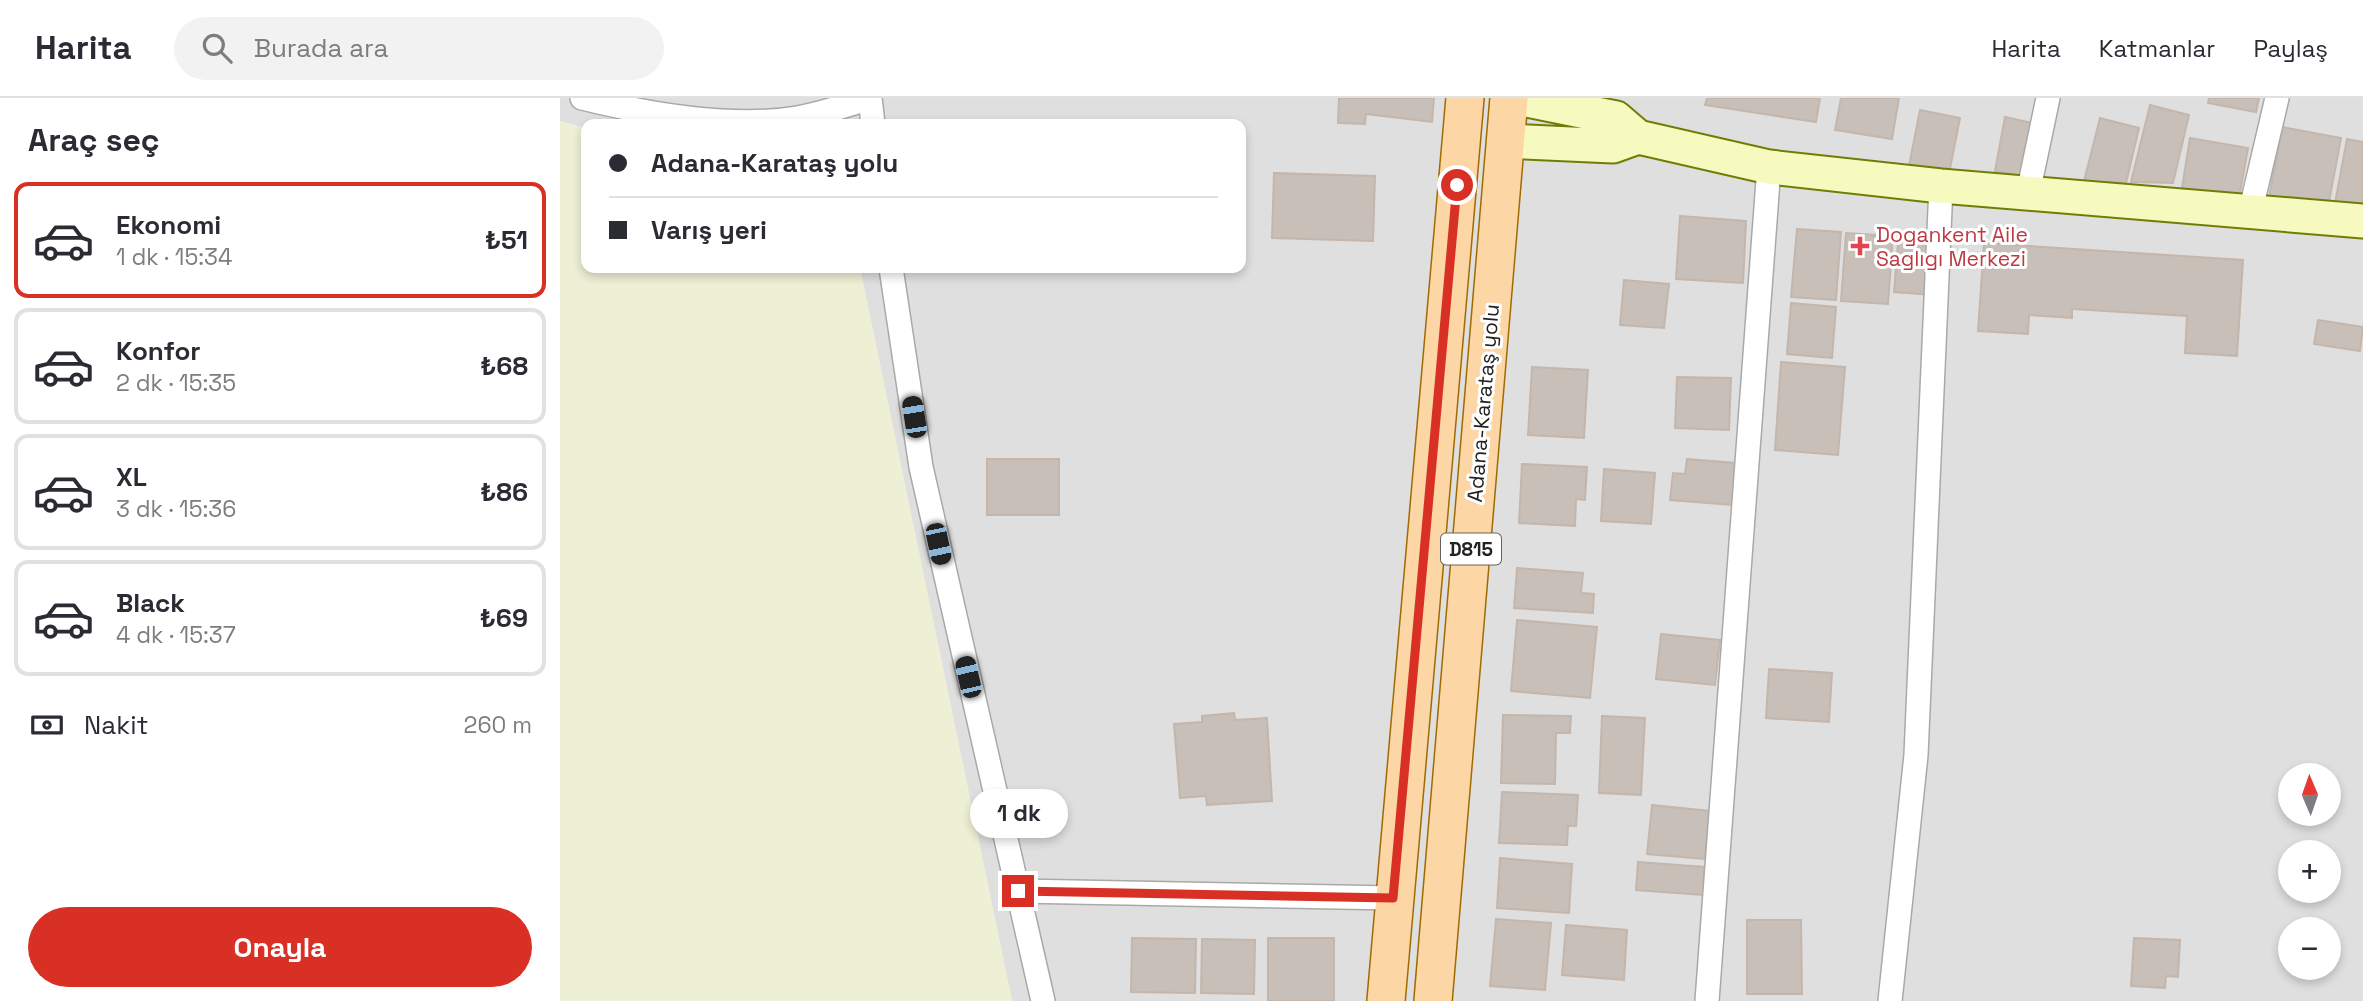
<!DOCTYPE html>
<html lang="tr">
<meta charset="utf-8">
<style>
body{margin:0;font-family:"Space Grotesk",sans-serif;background:#f2f2f3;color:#2b2b33;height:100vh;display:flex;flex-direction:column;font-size:26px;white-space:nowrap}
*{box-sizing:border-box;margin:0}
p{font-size:23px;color:#7c7c81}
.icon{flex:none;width:38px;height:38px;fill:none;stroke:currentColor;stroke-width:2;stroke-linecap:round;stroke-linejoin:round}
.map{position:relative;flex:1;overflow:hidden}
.drawer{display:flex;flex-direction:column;background:#fff;width:560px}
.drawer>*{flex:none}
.hud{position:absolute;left:21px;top:21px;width:665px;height:154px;border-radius:14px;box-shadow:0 4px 10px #0003;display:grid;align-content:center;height:154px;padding:0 28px;background:#fff}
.needle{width:46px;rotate:358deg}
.fabs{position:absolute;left:1718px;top:665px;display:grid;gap:14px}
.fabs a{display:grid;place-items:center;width:63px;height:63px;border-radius:50%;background:#fff;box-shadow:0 4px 10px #0003;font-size:35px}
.end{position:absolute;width:32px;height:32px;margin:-16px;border:9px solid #d93025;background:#fff;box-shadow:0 0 0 4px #fff}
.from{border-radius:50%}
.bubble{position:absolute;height:49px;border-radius:24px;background:#fff;box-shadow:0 4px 10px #0003;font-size:23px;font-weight:600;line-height:49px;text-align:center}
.car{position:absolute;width:21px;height:42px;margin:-21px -10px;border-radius:9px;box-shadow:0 0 5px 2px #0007;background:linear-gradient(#222 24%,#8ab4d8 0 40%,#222 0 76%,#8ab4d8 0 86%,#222 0)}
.hud b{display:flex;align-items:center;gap:24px;height:66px;font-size:26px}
.hud b+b{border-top:2px solid #e1e1e2}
.hud i{width:18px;height:18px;background:#2b2b33}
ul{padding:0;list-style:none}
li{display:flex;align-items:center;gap:21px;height:116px;margin:0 14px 10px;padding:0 14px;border:4px solid #e1e1e2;border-radius:14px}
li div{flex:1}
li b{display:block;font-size:26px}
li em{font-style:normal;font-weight:600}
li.current{border-color:#d93025}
li>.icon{width:63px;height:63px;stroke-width:1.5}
h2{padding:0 28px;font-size:32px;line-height:84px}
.pay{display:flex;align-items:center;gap:18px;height:77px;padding:0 28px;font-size:26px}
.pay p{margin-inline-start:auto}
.action{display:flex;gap:14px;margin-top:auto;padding:14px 28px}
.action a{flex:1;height:80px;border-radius:42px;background:#d93025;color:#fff;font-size:28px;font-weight:600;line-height:80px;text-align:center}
header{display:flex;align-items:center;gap:42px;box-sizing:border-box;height:98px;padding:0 35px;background:#fff;border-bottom:2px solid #e1e1e2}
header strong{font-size:33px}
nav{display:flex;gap:38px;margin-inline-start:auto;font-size:24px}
.search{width:490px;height:63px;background:#f2f2f3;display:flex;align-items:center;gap:18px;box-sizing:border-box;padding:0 24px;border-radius:38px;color:#7c7c81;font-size:26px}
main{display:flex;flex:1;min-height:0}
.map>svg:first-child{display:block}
.residential{fill:#e0dfdf;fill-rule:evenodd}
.farmland{fill:#eef0d5}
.building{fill:#c7bfb8;stroke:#c4b6ab;stroke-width:2}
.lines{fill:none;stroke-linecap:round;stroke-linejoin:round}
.street-casing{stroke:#a9a9a9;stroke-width:26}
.secondary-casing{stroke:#707d05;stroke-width:37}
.primary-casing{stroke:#a06b00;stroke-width:40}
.street{stroke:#fff;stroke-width:23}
.secondary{stroke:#f7fabf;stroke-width:33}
.primary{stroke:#fcd6a4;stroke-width:37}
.route{stroke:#d93025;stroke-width:9}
.health-dot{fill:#e0444e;stroke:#fff;stroke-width:2.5}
.labels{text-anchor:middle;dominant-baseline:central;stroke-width:6;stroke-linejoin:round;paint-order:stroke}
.shield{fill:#fff;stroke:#646464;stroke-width:2}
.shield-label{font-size:19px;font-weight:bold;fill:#222}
.health-label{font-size:21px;fill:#be3a42;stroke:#fff;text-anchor:start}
.street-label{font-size:21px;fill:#222;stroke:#fff}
</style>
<header>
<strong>Harita</strong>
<div class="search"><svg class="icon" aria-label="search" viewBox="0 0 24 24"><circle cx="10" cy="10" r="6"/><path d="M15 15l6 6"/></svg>Burada ara</div>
<nav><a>Harita</a><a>Katmanlar</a><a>Paylaş</a></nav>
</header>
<main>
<section class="drawer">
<h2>Araç seç</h2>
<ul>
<li class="current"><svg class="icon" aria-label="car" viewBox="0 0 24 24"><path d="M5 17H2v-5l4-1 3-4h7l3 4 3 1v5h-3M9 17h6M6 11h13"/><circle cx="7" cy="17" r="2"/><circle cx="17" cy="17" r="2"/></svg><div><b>Ekonomi</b><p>1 dk · 15:34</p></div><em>₺51</em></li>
<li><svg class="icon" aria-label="car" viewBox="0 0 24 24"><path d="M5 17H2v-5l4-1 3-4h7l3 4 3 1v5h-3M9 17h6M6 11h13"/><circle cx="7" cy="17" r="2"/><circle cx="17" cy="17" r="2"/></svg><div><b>Konfor</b><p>2 dk · 15:35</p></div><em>₺68</em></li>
<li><svg class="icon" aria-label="car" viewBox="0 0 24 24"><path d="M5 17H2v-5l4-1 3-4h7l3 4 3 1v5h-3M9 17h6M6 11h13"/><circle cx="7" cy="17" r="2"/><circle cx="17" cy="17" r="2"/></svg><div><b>XL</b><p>3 dk · 15:36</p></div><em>₺86</em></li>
<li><svg class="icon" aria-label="car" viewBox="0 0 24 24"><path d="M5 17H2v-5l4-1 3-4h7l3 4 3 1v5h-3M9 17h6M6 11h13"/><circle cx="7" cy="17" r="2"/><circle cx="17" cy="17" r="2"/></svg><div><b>Black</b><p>4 dk · 15:37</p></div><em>₺69</em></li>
</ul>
<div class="pay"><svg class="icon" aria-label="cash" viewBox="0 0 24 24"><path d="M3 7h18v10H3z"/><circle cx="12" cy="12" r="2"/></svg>Nakit<p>260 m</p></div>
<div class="action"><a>Onayla</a></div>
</section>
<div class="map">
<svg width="1803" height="903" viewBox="0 0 1803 903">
<rect width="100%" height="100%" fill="#f2efe9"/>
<path class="residential" d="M0,0H1803V903H452L300,170H681V26H26V30L0,23ZM1731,677H1769V716H1731ZM1731,754H1769V793H1731ZM1731,831H1769V870H1731Z"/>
<path class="farmland" d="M0,23L26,30V170H300L452,903H0Z"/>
<path class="building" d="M779,0H874L872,24L806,16L805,26L778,25Z
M1147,0H1260L1256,24L1145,7Z
M1281,0H1339L1332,41L1275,32Z
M1649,0H1699L1696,14L1648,5Z
M1590,7L1629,17L1613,85L1571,84Z
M1360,12L1400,20L1389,76L1349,68Z
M1445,19L1472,25L1462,79L1435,73Z
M1540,20L1579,30L1566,85L1524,83Z
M1722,29L1781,40L1769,104L1709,99Z
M1630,40L1688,50L1679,100L1622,90Z
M1787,41L1803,44V106L1775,105Z
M714,75L815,78L813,143L712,140Z
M1120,118L1186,123L1183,185L1116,181Z
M1237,131L1281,134L1276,202L1231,199Z
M1286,135L1333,138L1328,206L1281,203Z
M1338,144L1376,146L1372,197L1334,194Z
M1424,145L1683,162L1677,258L1625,255L1627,218L1512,211V220L1469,217L1468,236L1418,233Z
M1064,182L1109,186L1104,230L1060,227Z
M1231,205L1276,209L1272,260L1227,256Z
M1758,222L1803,229L1800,253L1754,246Z
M1221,264L1285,269L1278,357L1215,352Z
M972,269L1028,272L1024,340L968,337Z
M1117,279L1171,280L1169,332L1115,330Z
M427,361H499V417H427Z
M1127,361L1176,365L1172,407L1110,402L1113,375L1125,376Z
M962,366L1027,369L1025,402L1016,401L1015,428L959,425Z
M1044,371L1095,375L1091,426L1041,423Z
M957,470L1023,475L1021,495L1034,496L1033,515L954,510Z
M957,522L1037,529L1030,600L951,593Z
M1101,536L1160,542L1155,587L1096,581Z
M1209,571L1272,575L1269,624L1206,620Z
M674,615L675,622L707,620L712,703L647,707L646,698L620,700L614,626L642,624V618Z
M943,617L1011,618L1010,635H996L995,686L941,685Z
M1042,618L1085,620L1081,697L1039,695Z
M942,694L1018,697L1016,728H1008L1007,747L939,745Z
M1092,707L1150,713L1145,761L1087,756Z
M940,760L1012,766L1009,815L937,810Z
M1078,764L1145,769L1143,797L1076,792Z
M936,821L991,825L985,892L930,888Z
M1187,822H1241L1242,896H1187Z
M1006,827L1067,832L1064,882L1002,877Z
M572,840L636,841L635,895L571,894Z
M708,840H774V903H708Z
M1574,840L1620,842L1618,879L1606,878L1605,890L1571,888Z
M642,841L695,842L694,896L641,895Z"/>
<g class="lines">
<g class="street-casing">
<path id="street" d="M22,0C87,16 170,31 237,20C261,16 287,7 310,0
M310,0L313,26
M1468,95L1488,0
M1690,115L1717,0
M331,170L361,369L483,903
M459,793L833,800
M1147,903L1209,69
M1330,903L1356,657L1381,88"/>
</g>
<g class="secondary-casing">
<path id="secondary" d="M957,0L1056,20L1078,39L1209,69L1381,88L1803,123
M945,43L1053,48L1078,39"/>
</g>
<g class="primary-casing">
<path id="primary" d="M826,903L905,0
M873,903L949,0"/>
</g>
<use href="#street" class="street"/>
<use href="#secondary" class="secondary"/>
<use href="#primary" class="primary"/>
</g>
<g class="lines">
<path class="route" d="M458,793L833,800L897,87"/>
</g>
<path class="health-dot" d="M1296.5 137.5h7v7h7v7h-7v7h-7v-7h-7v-7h7z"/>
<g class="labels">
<rect class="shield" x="881" y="435.5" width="60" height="31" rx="5"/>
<g class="shield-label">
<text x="911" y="451">D815</text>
</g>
<g class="health-label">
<text x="1316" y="136">Dogankent Aile<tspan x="1316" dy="24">Saglıgı Merkezi</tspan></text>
</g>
<g class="street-label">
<text transform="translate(923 305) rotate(-85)">Adana-Karataş yolu</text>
</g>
</g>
</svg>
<div class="fabs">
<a><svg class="needle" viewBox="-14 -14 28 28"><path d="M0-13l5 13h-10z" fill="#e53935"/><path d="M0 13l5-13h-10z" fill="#7c7c81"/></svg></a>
<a>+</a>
<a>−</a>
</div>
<i class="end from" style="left:897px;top:87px"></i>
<i class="end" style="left:458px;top:793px"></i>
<div class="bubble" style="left:410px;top:691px;width:98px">1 dk</div>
<i class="car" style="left:354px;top:319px;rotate:351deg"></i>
<i class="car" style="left:378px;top:446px;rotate:168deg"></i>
<i class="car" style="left:408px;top:579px;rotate:347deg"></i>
<div class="hud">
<b><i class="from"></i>Adana-Karataş yolu</b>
<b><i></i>Varış yeri</b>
</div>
</div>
</main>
